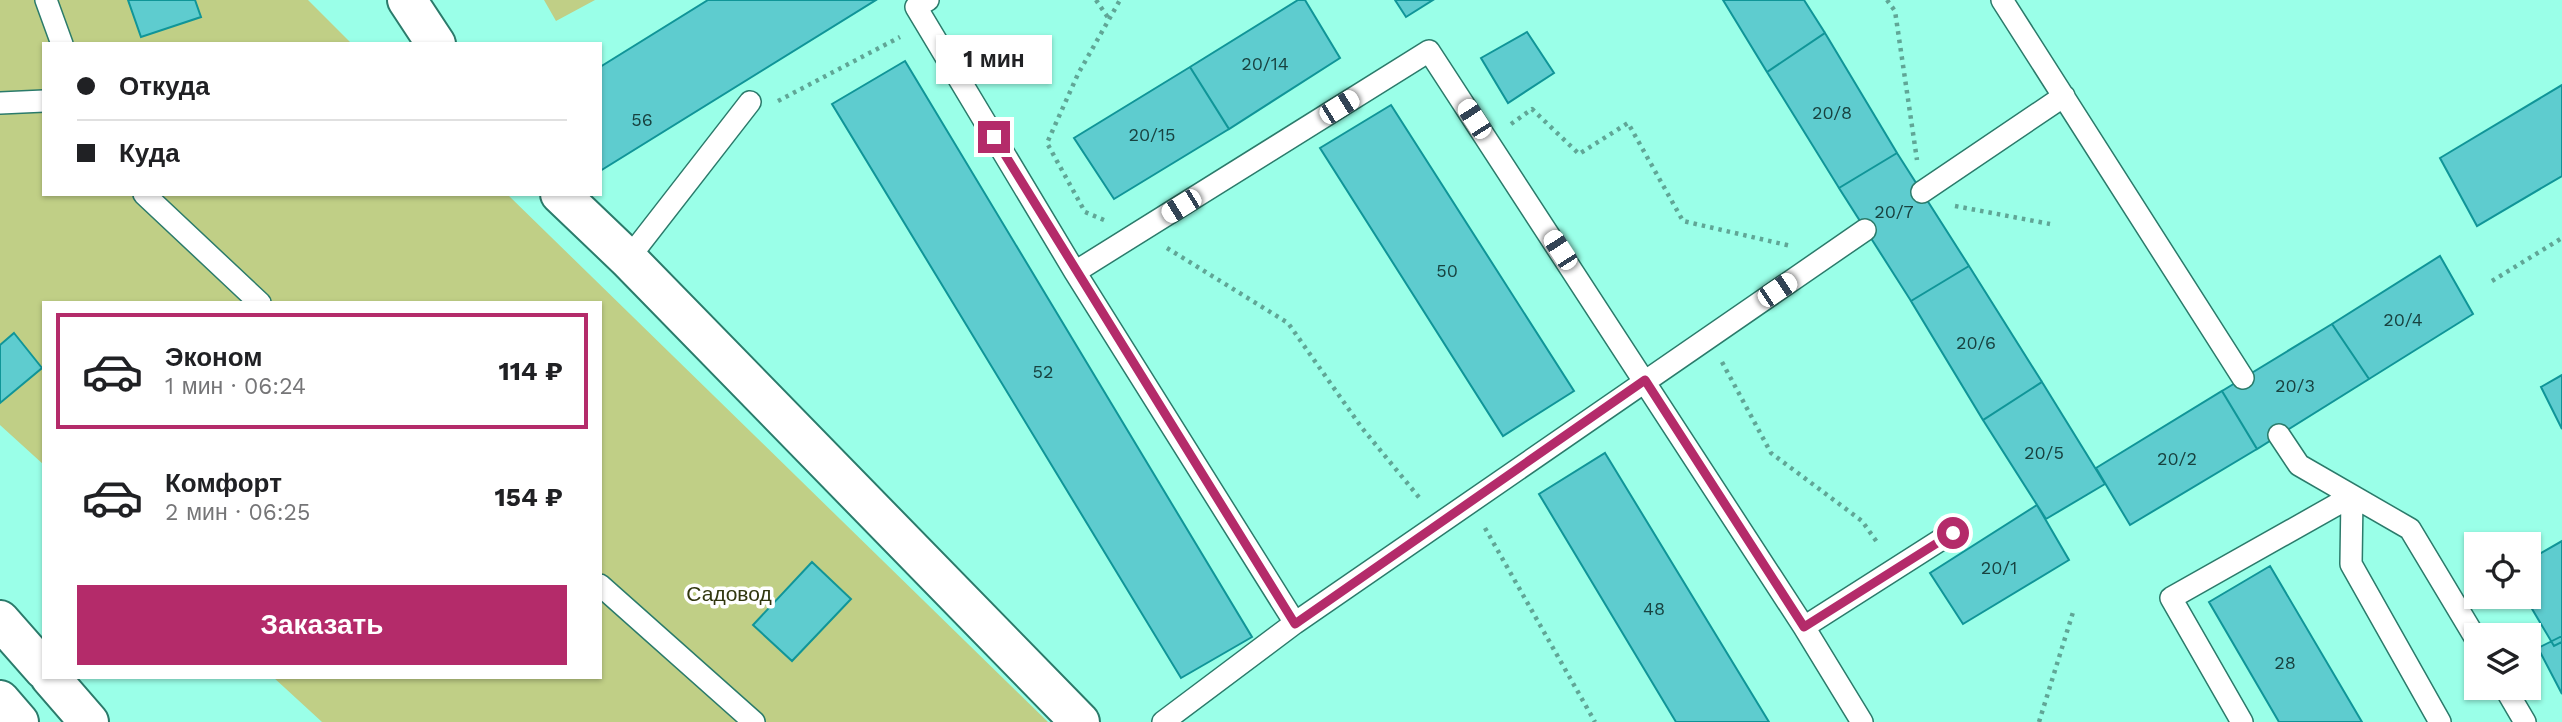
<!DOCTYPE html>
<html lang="ru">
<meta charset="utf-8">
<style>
body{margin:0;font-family:"Work Sans",sans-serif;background:#f2f2f2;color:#202124;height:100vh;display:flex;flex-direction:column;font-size:26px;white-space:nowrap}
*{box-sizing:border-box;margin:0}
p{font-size:23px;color:#757577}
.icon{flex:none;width:38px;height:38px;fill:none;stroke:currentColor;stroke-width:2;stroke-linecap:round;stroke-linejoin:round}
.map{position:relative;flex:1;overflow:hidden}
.drawer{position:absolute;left:42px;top:301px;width:560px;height:378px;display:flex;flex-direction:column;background:#fff;border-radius:0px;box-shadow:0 2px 5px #0004}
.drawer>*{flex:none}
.top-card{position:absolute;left:42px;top:42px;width:560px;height:154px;border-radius:0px;box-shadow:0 2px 5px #0004;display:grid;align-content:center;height:154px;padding:0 35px;background:#fff}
.tools{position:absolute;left:2464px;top:532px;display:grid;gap:14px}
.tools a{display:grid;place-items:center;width:77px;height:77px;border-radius:0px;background:#fff;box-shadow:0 2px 5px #0004;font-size:35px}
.end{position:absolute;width:32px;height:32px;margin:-16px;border:9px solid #b42b6a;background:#fff;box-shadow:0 0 0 4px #fff}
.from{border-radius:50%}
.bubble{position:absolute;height:49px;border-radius:0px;background:#fff;box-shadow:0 2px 5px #0004;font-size:23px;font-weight:700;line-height:49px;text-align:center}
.car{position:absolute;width:21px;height:42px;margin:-21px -10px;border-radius:9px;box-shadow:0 0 5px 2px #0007;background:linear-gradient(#fff 24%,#345 0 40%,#fff 0 76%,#345 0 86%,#fff 0)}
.top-card b{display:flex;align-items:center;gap:24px;height:66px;font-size:26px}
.top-card b+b{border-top:2px solid #e0e0e0}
.top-card i{width:18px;height:18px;background:#202124}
ul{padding:12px 0 0;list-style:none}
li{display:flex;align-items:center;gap:21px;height:116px;margin:0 14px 10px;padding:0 21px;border:4px solid transparent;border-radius:0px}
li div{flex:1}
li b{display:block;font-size:26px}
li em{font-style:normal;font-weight:700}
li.current{border-color:#b42b6a}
li>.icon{width:63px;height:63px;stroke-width:1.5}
.button{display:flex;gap:14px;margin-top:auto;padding:14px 35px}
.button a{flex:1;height:80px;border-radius:0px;background:#b42b6a;color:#fff;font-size:28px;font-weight:700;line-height:80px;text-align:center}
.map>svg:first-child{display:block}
.green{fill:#c0cf86}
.building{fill:#5ecccf;stroke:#109598;stroke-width:2}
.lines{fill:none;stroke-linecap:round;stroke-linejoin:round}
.service-casing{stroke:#2b7b6b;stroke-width:24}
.minor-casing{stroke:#2b7b6b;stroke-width:42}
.primary-casing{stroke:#2b7b6b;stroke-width:42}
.path{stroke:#60a696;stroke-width:4.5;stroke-dasharray:3.5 5;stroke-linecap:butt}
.service{stroke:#fff;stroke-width:21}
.minor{stroke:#fff;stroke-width:38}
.primary{stroke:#fff;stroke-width:38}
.route{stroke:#b42b6a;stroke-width:9}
.labels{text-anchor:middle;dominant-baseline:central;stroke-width:7;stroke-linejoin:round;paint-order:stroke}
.number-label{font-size:18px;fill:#184240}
.park-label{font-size:21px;fill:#31370f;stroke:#fff}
</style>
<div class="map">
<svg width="2562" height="722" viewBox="0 0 2562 722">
<rect width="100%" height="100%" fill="#9affe8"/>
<path class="green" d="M0,0H308L352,44H44V194H507L1048,722H322L273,677H600V303H44V465L0,425Z
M544,0H595L556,21Z"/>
<path class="building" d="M128,0H195L201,17L141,37Z
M708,0H876L600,171V67Z
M1298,0H1305L1340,58L1229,129L1190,67Z
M1395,0H1433L1406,17Z
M1723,0H1804L1825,33L1767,72Z
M1527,32L1554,73L1508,103L1481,58Z
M1825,33L1897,153L1839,188L1767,72Z
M905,61L1252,637L1181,678L832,104Z
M1190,67L1229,129L1114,199L1074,138Z
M2562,85V176L2477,226L2440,158Z
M1391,105L1574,391L1503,436L1320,148Z
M1897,153L1969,266L1911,301L1839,188Z
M2440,256L2473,314L2369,379L2332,324Z
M1969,266L2042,382L1983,420L1911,301Z
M2332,324L2369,379L2257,449L2222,391Z
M14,333L42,368L0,403V345Z
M2562,375V429L2541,387Z
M2042,382L2105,484L2046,519L1983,420Z
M2222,391L2257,449L2130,525L2096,468Z
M1605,453L1769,722H1676L1539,494Z
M2037,505L2069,560L1963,624L1930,573Z
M2562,541V642L2554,646L2525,597H2529V560Z
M812,562L851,599L792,661L753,625Z
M2270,566L2362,722H2279L2209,602Z
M2562,636V694L2538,648Z"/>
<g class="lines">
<g class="service-casing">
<path id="service" d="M46,0L62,44
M928,0L916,7L1075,272L1295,623
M2002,0L2243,378
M0,103L44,101
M1922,192L2064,96
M144,194L260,303
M628,259L750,102
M1075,272L1429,51L1804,627L1953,532
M2279,435L2299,465L2410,529L2476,639
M2352,496L2351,564L2440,722
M600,585L754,722
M1804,627L1862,722
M2505,688L2525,722
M1163,722L1295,623L1865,230
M2242,722L2171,598L2352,496"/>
</g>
<g class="minor-casing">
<path id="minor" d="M407,0L436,44
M560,194L628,259L1080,722"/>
</g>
<g class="primary-casing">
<path id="primary" d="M0,620L44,670
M50,677L89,722
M0,700L19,722"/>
</g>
<path class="path" d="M1096,0L1109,19
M1887,0L1895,11L1917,160
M778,101L900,37
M1511,124L1532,109L1579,154L1628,123L1683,221L1791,246
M1955,206L2050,224
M1104,220L1085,212L1047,143L1078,74L1120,0
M1167,248L1288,323L1362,428L1422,501
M2492,281L2562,238
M1722,362L1771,453L1862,521L1879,545
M1485,528L1595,722
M2039,722L2074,609"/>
<use href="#service" class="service"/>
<use href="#minor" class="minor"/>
<use href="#primary" class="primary"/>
</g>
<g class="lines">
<path class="route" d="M994,137L1295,624L1645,380L1804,627L1953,533"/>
</g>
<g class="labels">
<g class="number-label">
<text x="1265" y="63">20/14</text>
<text x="1832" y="112">20/8</text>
<text x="642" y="119">56</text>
<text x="1152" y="134">20/15</text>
<text x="1894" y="211">20/7</text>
<text x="1447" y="270">50</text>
<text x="2403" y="319">20/4</text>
<text x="1976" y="342">20/6</text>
<text x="1043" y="371">52</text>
<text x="2295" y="385">20/3</text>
<text x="2044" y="452">20/5</text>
<text x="2177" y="458">20/2</text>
<text x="1999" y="567">20/1</text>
<text x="1654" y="608">48</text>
<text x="2285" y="662">28</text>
</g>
<g class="park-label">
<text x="729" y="593">Садовод</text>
</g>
</g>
</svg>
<div class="tools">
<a><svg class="icon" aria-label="locate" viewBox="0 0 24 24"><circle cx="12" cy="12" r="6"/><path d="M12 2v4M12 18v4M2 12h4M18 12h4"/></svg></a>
<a><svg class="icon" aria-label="layers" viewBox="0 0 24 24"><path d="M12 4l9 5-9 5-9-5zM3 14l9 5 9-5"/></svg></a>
</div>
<i class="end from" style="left:1953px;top:533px"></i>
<i class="end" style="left:994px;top:137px"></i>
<div class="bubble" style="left:936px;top:35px;width:116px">1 мин</div>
<i class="car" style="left:1339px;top:107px;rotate:58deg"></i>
<i class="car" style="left:1474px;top:119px;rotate:327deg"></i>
<i class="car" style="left:1181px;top:206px;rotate:238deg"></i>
<i class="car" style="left:1560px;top:250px;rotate:327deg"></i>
<i class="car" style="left:1777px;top:290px;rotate:56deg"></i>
<div class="top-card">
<b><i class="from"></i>Откуда</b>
<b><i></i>Куда</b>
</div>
<section class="drawer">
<ul>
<li class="current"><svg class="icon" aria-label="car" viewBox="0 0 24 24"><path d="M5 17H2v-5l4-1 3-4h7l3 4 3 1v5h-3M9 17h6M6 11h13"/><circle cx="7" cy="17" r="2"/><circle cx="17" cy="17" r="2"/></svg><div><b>Эконом</b><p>1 мин · 06:24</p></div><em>114 ₽</em></li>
<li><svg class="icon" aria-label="car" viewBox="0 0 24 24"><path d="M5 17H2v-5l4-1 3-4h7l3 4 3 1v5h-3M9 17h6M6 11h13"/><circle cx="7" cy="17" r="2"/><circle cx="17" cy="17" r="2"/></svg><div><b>Комфорт</b><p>2 мин · 06:25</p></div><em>154 ₽</em></li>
</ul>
<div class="button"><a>Заказать</a></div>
</section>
</div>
